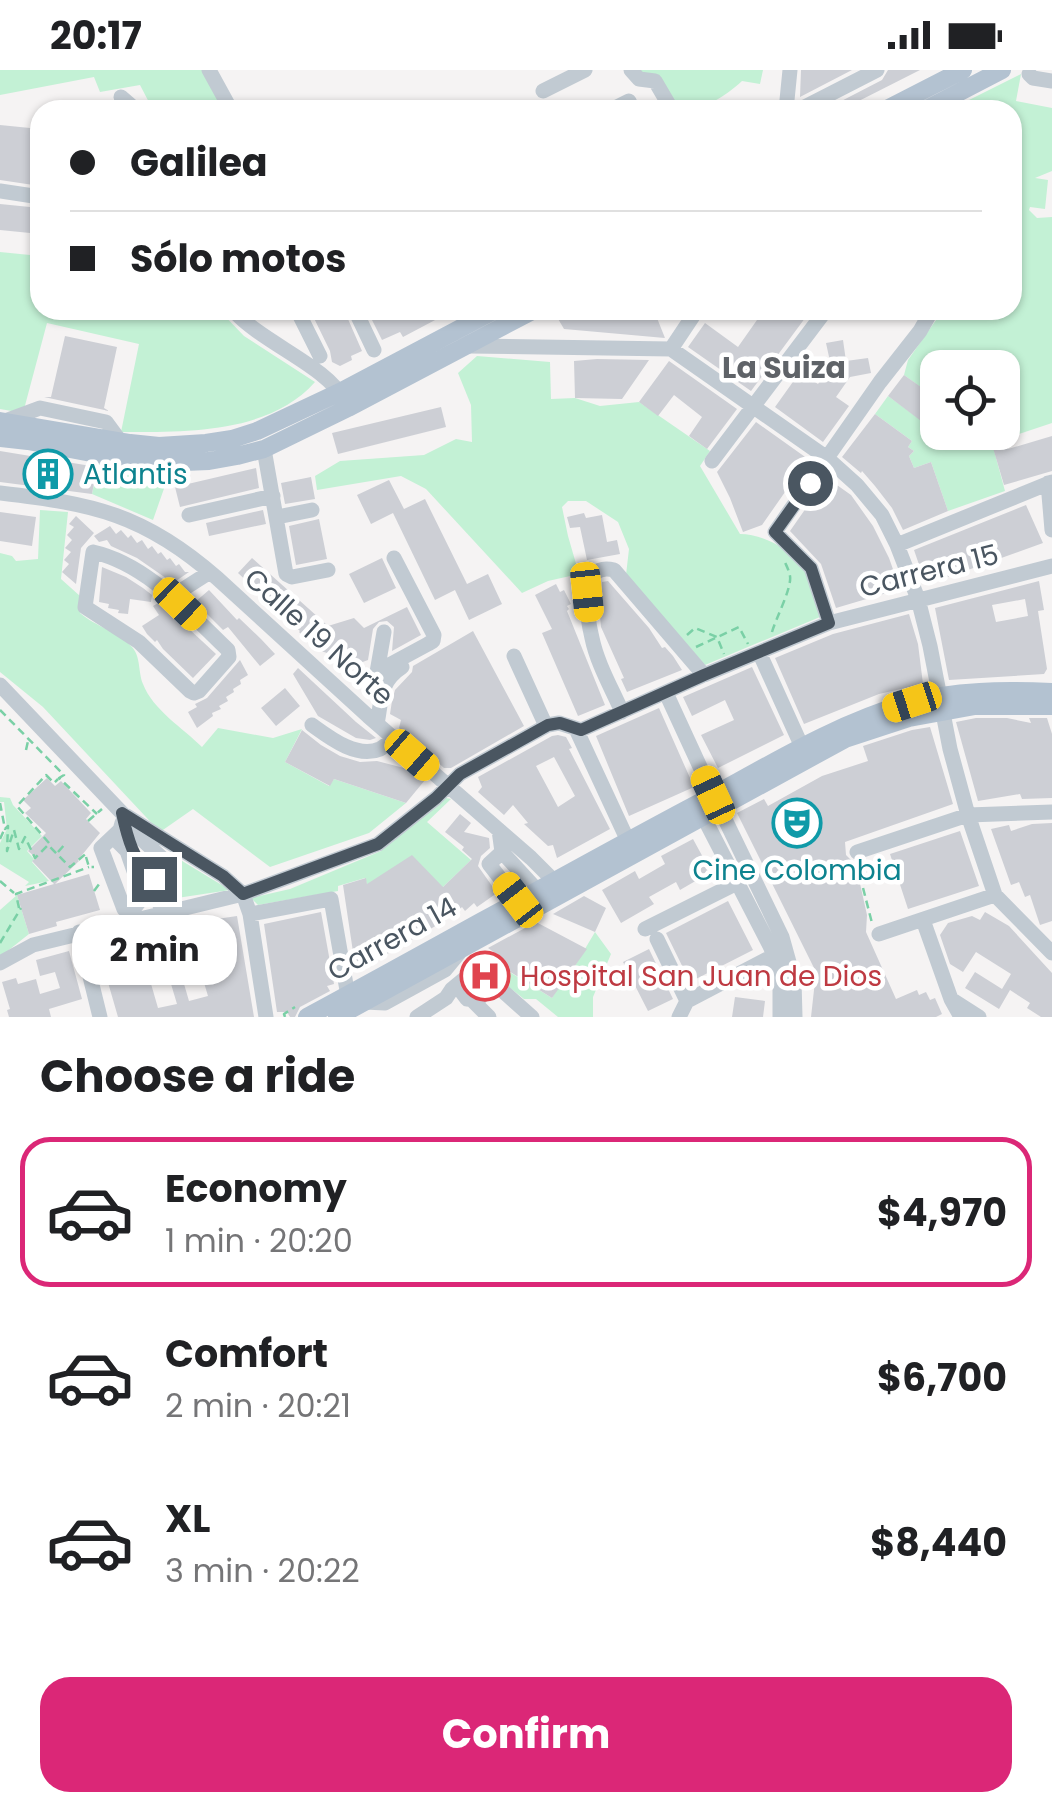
<!DOCTYPE html>
<meta charset="utf-8">
<style>
body{margin:0;font-family:Poppins,sans-serif;background:#f6f6f6;color:#202124;height:100vh;display:flex;flex-direction:column;font-size:38px;white-space:nowrap}
*{box-sizing:border-box;margin:0}
p{font-size:32px;color:#757577}
.icon{flex:none;width:55px;height:55px;fill:none;stroke:currentColor;stroke-width:2;stroke-linecap:round;stroke-linejoin:round}
.map{position:relative;height:947px;overflow:hidden}
.details{display:flex;flex-direction:column;background:#fff;flex:1}
.details>*{flex:none}
.hud{position:absolute;left:30px;top:30px;width:992px;height:220px;border-radius:30px;box-shadow:0 2px 8px #0004;display:grid;align-content:center;height:220px;padding:0 40px;background:#fff}
.fabs{position:absolute;left:920px;top:280px;display:grid;gap:20px}
.fabs a{display:grid;place-items:center;width:100px;height:100px;border-radius:20px;background:#fff;box-shadow:0 2px 8px #0004;font-size:50px}
.end{position:absolute;width:45px;height:45px;margin:-22px;border:12px solid #4a5661;background:#fff;box-shadow:0 0 0 5px #fff}
.from{border-radius:50%}
.bubble{position:absolute;height:70px;border-radius:30px;background:#fff;box-shadow:0 2px 8px #0004;font-size:32px;font-weight:700;line-height:70px;text-align:center}
.car{position:absolute;width:30px;height:60px;margin:-30px -15px;border-radius:12px;box-shadow:0 0 8px 2px #0007;background:linear-gradient(#f5c518 24%,#345 0 40%,#f5c518 0 76%,#345 0 86%,#f5c518 0)}
.hud b{display:flex;align-items:center;gap:35px;height:95px;font-size:38px}
.hud b+b{border-top:2px solid #e0e0e0}
.hud i{width:25px;height:25px;background:#202124}
ul{padding:0;list-style:none}
li{display:flex;align-items:center;gap:30px;height:150px;margin:0 20px 15px;padding:0 20px;border:5px solid transparent;border-radius:30px}
li div{flex:1}
li b{display:block;font-size:38px}
li em{font-style:normal;font-weight:700}
li.selected{border-color:#db2777}
li>.icon{width:90px;height:90px;stroke-width:1.5}
h2{padding:0 40px;font-size:45px;line-height:120px}
.button{display:flex;gap:20px;margin-top:auto;padding:20px 40px}
.button a{flex:1;height:115px;border-radius:30px;background:#db2777;color:#fff;font-size:40px;font-weight:700;line-height:115px;text-align:center}
.status{display:flex;justify-content:space-between;align-items:center;height:70px;padding:0 50px;background:#fff;direction:ltr}
.status svg{height:28px;fill:currentColor}
.map>svg:first-child{display:block}
.green{fill:#c3f1d5}
.building{fill:#cdcfd5;fill-rule:evenodd}
.lines{fill:none;stroke-linecap:round;stroke-linejoin:round}
.path{stroke:#7ad0a6;stroke-width:2.5;stroke-dasharray:8 5;stroke-linecap:butt}
.minor{stroke:#c1cad2;stroke-width:15}
.major{stroke:#b3c2d1;stroke-width:18}
.route{stroke:#4a5661;stroke-width:12}
.labels{text-anchor:middle;dominant-baseline:central;stroke-width:9;stroke-linejoin:round;paint-order:stroke}
.culture-label{font-size:28px;fill:#0d838f;stroke:#fff;text-anchor:start}
.street-label{font-size:28px;fill:#4a5661;stroke:#fff}
.health-label{font-size:28px;fill:#be3a42;stroke:#fff;text-anchor:start}
.neighbourhood-label{font-size:30px;font-weight:bold;fill:#5f6368;stroke:#fff}
</style>
<div class="status"><b>20:17</b><svg viewBox="0 0 49 12"><path d="M0 12V9h3v3zM5 12V6h3v6zM10 12V3h3v9zM15 12V0h3v12zM26 1h20v11H26zM47 4h2v5h-2z"/></svg></div>
<div class="map">
<svg width="1052" height="947" viewBox="0 0 1052 947">
<rect width="100%" height="100%" fill="#f5f3f3"/>
<path class="green" d="M0,0H204L227,40H153L140,15L100,22L94,7L0,25Z
M634,0H763L760,14L742,11C725,27 703,40 680,40L659,10Z
M1021,4L1016,31L1052,38V101L1035,108L1048,110L1045,139L1030,137L1029,140L1037,148L1052,147V353L992,373L1005,421L948,441L931,392L914,398L909,386L914,381L908,377L912,371L875,344L888,326L925,353L937,337L938,362H1002V298H938L937,329L904,305L908,290L943,240H1012V40H949Z
M0,182L40,186V240H219L244,266L315,312C269,364 185,362 121,362L139,274L47,253L23,343L0,339Z
M477,286L550,292L551,329L575,328L600,336L639,332L710,381L700,396L740,464C763,464 791,479 804,499C813,512 815,533 820,547L705,595L626,505L629,479L618,452L586,431H568L562,437L568,466L579,504L548,511L522,523L426,419L401,406L317,420L315,406L340,391L424,385L456,369L472,372L471,335L458,303Z
M98,394L124,398L167,400V410L153,450L92,424Z
M40,440L68,442L61,509L80,526V543C96,557 118,561 132,577C141,587 138,602 143,614C153,640 183,658 202,677L218,658L273,668L302,659L285,692L329,716L334,709L406,733L369,763L270,797L193,739L160,762L43,637L0,602V483L12,486L16,491L38,489Z
M0,727L10,728L13,735L42,766L27,781L34,789L32,792L49,811L25,816L29,812L0,794V773L7,759L4,732H0Z
M446,728L451,729L427,752L471,790L443,817L367,814L365,808L338,816V821L258,835L251,828L290,819L381,781Z
M169,783L230,820L177,828C163,820 171,798 169,783Z
M17,825L29,864L0,887V840Z
M595,862L611,884L593,927V947H558L536,929H524L485,898L461,901L485,887L552,928L562,911H566Z"/>
<path class="building" d="M801,0H852L800,27Z
M888,0H920L841,40H824L882,10Z
M0,55L40,59V116L0,110Z
M0,134L40,138V164L0,160Z
M310,240H344L362,281L351,286L352,290L340,296L332,292L330,281Z
M367,240H454L403,267L400,262L382,270Z
M571,240H674L657,248L665,268L564,259L557,247Z
M764,240H811L751,321L688,277L705,253L738,277Z
M65,266L117,277L104,338L109,341L44,327H51Z
M843,270L846,291L868,288L871,303L850,307L836,327L849,336L823,372L775,337L800,302L818,314L831,296L826,273Z
M597,289L649,290L622,329L575,328L574,291Z
M669,291L737,339L707,379L689,366L702,347L674,325L658,346L639,332Z
M904,305L938,329V337L925,354L888,326Z
M441,337L446,357L338,384L332,363Z
M875,344L912,371L908,377L914,381L909,386L914,398L931,392L948,441L903,460L892,438L875,416L862,401L861,403L842,387Z
M756,352L808,389L762,455L743,462L730,428L717,402Z
M1052,366V401L1004,415L993,378L1006,374L1008,379Z
M0,381L97,397L92,424L0,412Z
M256,398L259,418L180,437L175,417Z
M311,407L315,429L285,434L281,413Z
M827,408L851,425L873,456L889,488L900,519L836,538L821,494L790,461Z
M389,410L404,439L425,429L467,514L488,504L502,534L469,550L455,520L435,530L393,443L371,454L357,425Z
M1026,435L1043,473L926,515L914,480Z
M263,440L266,454L209,466L206,453Z
M0,442L36,447L32,476L0,471Z
M584,443L586,448L602,445L607,472L617,470L620,484L587,490L580,457L570,458L567,447Z
M76,446L94,463L81,478L76,514L62,502L69,494L64,490L71,482L65,478L72,470L67,465L74,457L69,454Z
M319,449L327,489L296,495L289,456Z
M110,456L116,464L121,460L128,468L131,465L137,473L142,470L148,479L152,476L158,484L161,482L167,490L170,488L176,496L179,494L185,502H189L173,513L137,488L111,476L107,470L99,472L94,466Z
M252,488L328,556L354,548L364,558L407,537L421,565L392,581L394,557L387,551L379,552L373,559L368,590L344,599L340,591L333,585L315,579L299,562L300,561L238,503Z
M382,488L396,518L364,533L349,504Z
M102,497L126,507L143,518L152,525L151,532L130,529L128,544L118,543L119,540L108,538L109,534L99,532Z
M608,511L649,558L662,578L665,577L673,586L682,600L627,622L621,609L624,608L601,557L598,524L602,512Z
M1039,511L1044,540L1038,541L1047,599L1044,604L949,610L935,538ZM1025,529L1028,546L996,552L992,535Z
M556,514L560,522L564,520L571,534L567,536L569,539L567,541L605,635L578,646L542,563L552,559L535,525Z
M209,520L237,550L239,548L261,569L275,584L260,596L228,557L223,560L195,532Z
M160,532L216,584L193,608L163,579L157,570L155,572L147,564L142,556L159,545L153,536Z
M909,544L918,574L923,614L879,624L804,654L775,588L833,564Z
M473,561L524,656L451,698H444L399,658L401,650L390,644L392,631L395,620L412,602L413,596Z
M240,590L248,605L240,610L241,614L233,619L234,622L226,627L228,631L219,636L221,639L212,643L213,646L197,658L188,642L197,637L195,634L207,628Z
M752,597L784,665L718,698L701,665L734,650L725,630L692,646L683,627Z
M298,598L356,652L376,668L370,670L356,668L318,646L293,604Z
M285,618L300,636L276,656L261,638Z
M659,638L694,717L629,746L596,666Z
M976,648H1007L1031,653L1029,648H1047L1052,664V728L1022,729L1020,724L978,731L956,652Z
M930,657L953,734L845,772L846,785L853,792L859,809L867,845L866,862L896,929L917,920L919,925L926,922L930,930L935,928L942,944L936,947H811L816,902L737,743L764,729L768,736L822,706L868,691L863,676L912,660Z
M302,660L321,675L340,686L360,692L377,691L404,698L425,710L406,733L334,709L330,716L285,692Z
M558,665L566,667L572,678L569,679L610,759L557,788L553,775L548,776L524,754L528,753L513,735L504,745L478,722L482,717L478,707L552,666ZM554,687L575,726L558,737L536,696Z
M47,708L55,716L61,711L91,743L86,749L100,763L78,790L79,791L55,814L89,804L100,840L56,852L57,856L29,864L17,825L54,814L32,791L36,788L28,781L46,763L25,743L31,738L23,730Z
M460,744L471,753L464,762L489,768L490,778L481,786L478,796L497,823L477,837L474,833L465,841L462,837L451,847L356,902L343,815L366,808L367,814L412,785L443,817L472,789L462,780L464,777L445,762Z
M1052,753V851L1040,855L1030,825L1025,827L1019,812L1011,815L991,759L1009,755L1011,761L1032,754Z
M960,761L979,816L908,839L890,784Z
M693,769L711,802L680,820L676,812L649,827L654,834L621,853L602,820L635,801L639,809L665,794L661,786Z
M584,826L606,838L595,862L553,844Z
M728,831L753,880L690,912L666,863Z
M321,842L334,914L327,916L330,921L300,937L295,947H290L287,942H277L264,854Z
M985,842L1009,856L1052,903V947H1041L1027,938L1030,933L1010,920L999,939L965,918L975,902L1002,919L1011,904L976,882L963,902L950,894L940,865L948,853L972,846L980,850Z
M237,846L254,947H118L96,871L136,862L158,938L177,934L165,894L177,890L189,931L208,926L189,863L211,856L210,850Z
M536,852L587,879L552,928L493,891L498,885L488,878Z
M649,879L673,929L648,941L623,892Z
M69,881L82,929L49,939L51,947H9L7,940L10,939L2,912L16,908L18,914L36,909L40,924L60,918L55,902L40,906L36,890Z
M735,927L765,931L763,947H732Z"/>
<g class="lines">
<path class="path" d="M772,562C776,548 792,518 790,506C789,500 786,495 784,490
M687,565L695,558L717,567L724,584
M696,577L739,557L748,574
M0,640L64,705L59,708L97,744
M26,680L28,671
M0,733L5,759L8,756L7,781L14,760L19,779L25,767L35,788L48,775L70,797L88,782
M88,751L102,739
M0,769L4,760
M49,773L17,736L46,705L54,713L58,709
M58,782L66,773
M86,787L89,797H94
M860,793L864,807L862,814L872,853
M0,811L14,823
M94,821L100,813
M19,838L16,824L89,797
M0,873L21,838
M285,947L284,944L295,937"/>
<path class="minor" d="M209,0L231,40
M631,0L639,9L655,11L672,40
M1029,4L1033,8L1052,11
M543,21L585,0
M121,27L136,40
M611,40L629,31L633,40
M786,40L790,0
M799,40L877,0
M0,121L40,127
M233,240C262,273 327,296 344,330
M297,240L320,286
M355,240L374,280
M468,276L671,279L827,388L857,415L882,445L897,475L918,529L930,576L950,679L968,745L995,825L1052,883
M671,279L697,240
M5,351L40,338L106,352L120,371
M264,379L286,504L292,507L328,500
M712,391L826,240
M1048,413L1052,460
M0,423C94,434 144,444 217,508L368,646L531,788L560,817
M189,445L273,426
M277,447L312,440
M897,475L1052,412
M93,482C147,494 189,543 228,580L229,587L199,621L194,623L190,621L139,572L85,537Z
M171,527L210,502
M829,553L811,498L775,462L880,312L920,261L932,240
M759,582L802,677
M514,586L546,656
M378,601L428,574L433,571L434,565L394,488
M376,608L384,562
M0,615L122,743L134,762L163,789L160,843
M666,623L713,725
M622,642C612,619 597,593 592,568C587,547 577,491 614,500L704,605
M377,654C382,629 379,612 402,597
M312,655C330,668 357,689 380,679C385,676 389,672 393,669
M576,659L628,771
M719,737L782,867L794,910L795,947
M127,746L223,806L243,824L250,844L266,947
M703,746L771,878L780,912V947
M120,760L101,778L124,839L136,836L143,827L127,781L118,772L123,766L120,760L122,753H124
M499,760L502,782L537,820
M502,782L489,794L517,830
M857,782L968,745L1052,742
M250,844L331,829L348,926
M923,850L951,929L961,947
M645,859L737,813
M79,862L100,947
M879,864L995,825
M657,869L687,931
M0,893L33,875L243,824L378,774L436,728L460,704L548,655L559,653L581,660L704,605L829,553L1052,496
M482,909L496,915L532,947
M472,930L489,947
M954,931L979,947
M365,932L385,933L445,900L459,883
M417,947L446,928L452,919L469,905L482,909C488,917 485,925 477,930L467,929L461,921L462,911
M679,947L687,931L773,886"/>
<path class="major" d="M885,40L963,0
M925,40L1002,0
M0,351L130,373L159,376L206,373L232,369L257,361L340,322L495,240
M0,368L28,371L128,390L159,393L209,391L237,386L264,379L348,338L534,240
M307,947C437,877 565,804 695,735C765,698 832,655 908,633C955,620 1004,620 1052,622
M337,947L845,669L909,648L975,636H1052"/>
</g>
<g class="lines">
<path class="route" d="M154,809C134,794 127,766 122,743L223,806L243,824L378,774L436,728L460,704L548,655L560,653L581,660L704,605L829,553L811,498L775,462L810,413"/>
</g>
<defs>
<g id="building-ring" transform="scale(2.5)"><circle r="9.5" fill="#fff" stroke="#0f9aa8" stroke-width="1.5"/><path d="M-4-6H4V6H1V3H-1V6H-4ZM-2.5-4.3h1.7v1.8h-1.7ZM.8-4.3h1.7v1.8H.8ZM-2.5-1h1.7V.8h-1.7ZM.8-1h1.7V.8H.8Z" fill="#0f9aa8"/></g>
<g id="theatre-ring" transform="scale(2.5)"><circle r="9.5" fill="#fff" stroke="#0f9aa8" stroke-width="1.5"/><path d="M-5-5.5Q0-4 5-5.5V0Q5 5 0 6Q-5 5-5 0ZM-3.3-2.5H-1v1.5H-3.3ZM1-2.5H3.3v1.5H1ZM-2.8 1Q0 5.5 2.8 1Z" fill="#0f9aa8"/></g>
<g id="hospital-ring" transform="scale(2.5)"><circle r="9.5" fill="#fff" stroke="#e0444e" stroke-width="1.5"/><path d="M-5-5h3v3.5h4V-5h3V5h-3V1.5h-4V5h-3Z" fill="#e0444e"/></g>
</defs>
<g fill-rule="evenodd">
<use href="#building-ring" x="48" y="404"/>
<use href="#theatre-ring" x="797" y="753"/>
<use href="#hospital-ring" x="485" y="906"/>
</g>
<g class="labels">
<g class="culture-label">
<text x="83" y="404">Atlantis</text>
<text x="797" y="800" text-anchor="middle">Cine Colombia</text>
</g>
<g class="street-label">
<text transform="translate(929 501) rotate(-14)">Carrera 15</text>
<text transform="translate(319 567) rotate(42)">Calle 19 Norte</text>
<text transform="translate(392 869) rotate(-29)">Carrera 14</text>
</g>
<g class="health-label">
<text x="520" y="906">Hospital San Juan de Dios</text>
</g>
<g class="neighbourhood-label">
<text x="784" y="297">La Suiza</text>
</g>
</g>
</svg>
<div class="fabs">
<a><svg class="icon" aria-label="locate" viewBox="0 0 24 24"><circle cx="12" cy="12" r="6"/><path d="M12 2v4M12 18v4M2 12h4M18 12h4"/></svg></a>
</div>
<i class="end from" style="left:810px;top:413px"></i>
<i class="end" style="left:154px;top:809px"></i>
<div class="bubble" style="left:72px;top:845px;width:165px">2 min</div>
<i class="car" style="left:587px;top:522px;rotate:174deg"></i>
<i class="car" style="left:180px;top:534px;rotate:134deg"></i>
<i class="car" style="left:912px;top:632px;rotate:252deg"></i>
<i class="car" style="left:412px;top:685px;rotate:131deg"></i>
<i class="car" style="left:713px;top:725px;rotate:335deg"></i>
<i class="car" style="left:518px;top:830px;rotate:322deg"></i>
<div class="hud">
<b><i class="from"></i>Galilea</b>
<b><i></i>Sólo motos</b>
</div>
</div>
<section class="details">
<h2>Choose a ride</h2>
<ul>
<li class="selected"><svg class="icon" aria-label="car" viewBox="0 0 24 24"><path d="M5 17H2v-5l4-1 3-4h7l3 4 3 1v5h-3M9 17h6M6 11h13"/><circle cx="7" cy="17" r="2"/><circle cx="17" cy="17" r="2"/></svg><div><b>Economy</b><p>1 min · 20:20</p></div><em>$4,970</em></li>
<li><svg class="icon" aria-label="car" viewBox="0 0 24 24"><path d="M5 17H2v-5l4-1 3-4h7l3 4 3 1v5h-3M9 17h6M6 11h13"/><circle cx="7" cy="17" r="2"/><circle cx="17" cy="17" r="2"/></svg><div><b>Comfort</b><p>2 min · 20:21</p></div><em>$6,700</em></li>
<li><svg class="icon" aria-label="car" viewBox="0 0 24 24"><path d="M5 17H2v-5l4-1 3-4h7l3 4 3 1v5h-3M9 17h6M6 11h13"/><circle cx="7" cy="17" r="2"/><circle cx="17" cy="17" r="2"/></svg><div><b>XL</b><p>3 min · 20:22</p></div><em>$8,440</em></li>
</ul>
<div class="button"><a>Confirm</a></div>
</section>
